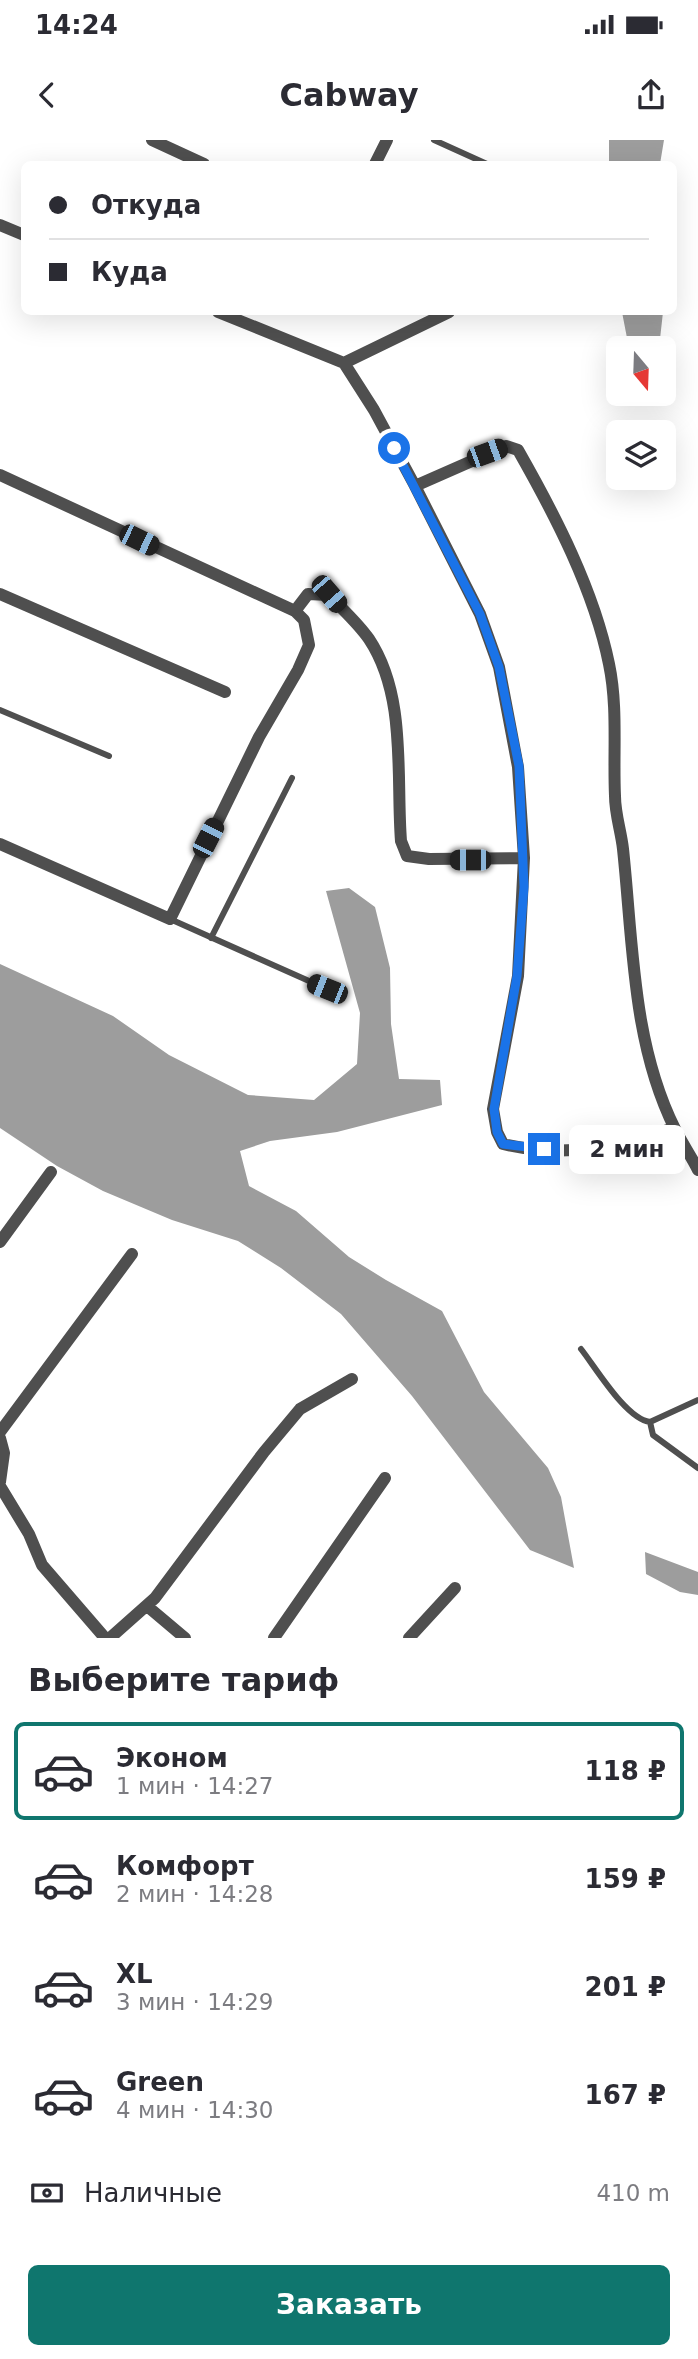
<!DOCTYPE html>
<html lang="ru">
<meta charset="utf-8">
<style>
body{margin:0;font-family:"DejaVu Sans",sans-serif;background:#f2f2f3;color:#2b2b33;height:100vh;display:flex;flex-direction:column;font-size:26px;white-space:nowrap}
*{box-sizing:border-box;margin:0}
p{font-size:23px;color:#7c7c81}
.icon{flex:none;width:38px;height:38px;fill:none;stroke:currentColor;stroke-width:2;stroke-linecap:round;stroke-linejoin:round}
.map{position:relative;height:1498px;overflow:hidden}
.details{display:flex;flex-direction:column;background:#fff;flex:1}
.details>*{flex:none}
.top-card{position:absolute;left:21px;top:21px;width:656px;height:154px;border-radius:10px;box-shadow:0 7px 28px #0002;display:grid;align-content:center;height:154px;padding:0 28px;background:#fff}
.needle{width:46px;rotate:161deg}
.buttons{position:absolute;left:606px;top:196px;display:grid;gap:14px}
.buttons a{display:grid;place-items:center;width:70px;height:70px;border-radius:10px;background:#fff;box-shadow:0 7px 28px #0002;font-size:35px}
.end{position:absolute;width:32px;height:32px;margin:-16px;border:9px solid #1a73e8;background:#fff;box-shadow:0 0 0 4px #fff}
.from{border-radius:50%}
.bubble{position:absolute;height:49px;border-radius:10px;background:#fff;box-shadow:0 7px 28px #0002;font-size:23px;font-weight:700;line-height:49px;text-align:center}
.car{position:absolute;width:21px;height:42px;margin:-21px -10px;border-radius:9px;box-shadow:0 0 5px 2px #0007;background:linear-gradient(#222 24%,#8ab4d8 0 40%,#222 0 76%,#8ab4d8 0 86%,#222 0)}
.top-card b{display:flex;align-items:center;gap:24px;height:66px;font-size:26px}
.top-card b+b{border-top:2px solid #e1e1e2}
.top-card i{width:18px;height:18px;background:#2b2b33}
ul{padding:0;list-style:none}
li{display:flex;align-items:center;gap:21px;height:98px;margin:0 14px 10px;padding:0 14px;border:4px solid transparent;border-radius:10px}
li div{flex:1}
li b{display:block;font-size:26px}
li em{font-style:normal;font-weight:700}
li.current{border-color:#0f766e}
li>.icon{width:63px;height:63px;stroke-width:1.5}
h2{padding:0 28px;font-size:32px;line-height:84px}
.pay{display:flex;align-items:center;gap:18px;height:77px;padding:0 28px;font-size:26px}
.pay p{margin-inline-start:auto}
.button{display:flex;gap:14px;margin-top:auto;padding:14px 28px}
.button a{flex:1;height:80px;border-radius:10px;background:#0f766e;color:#fff;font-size:28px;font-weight:700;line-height:80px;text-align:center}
.status{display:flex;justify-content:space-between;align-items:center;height:49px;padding:0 35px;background:#fff;direction:ltr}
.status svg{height:19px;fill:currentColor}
header{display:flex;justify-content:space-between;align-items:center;height:91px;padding:0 28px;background:#fff;font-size:32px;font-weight:700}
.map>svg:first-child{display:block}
.water{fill:#9d9d9d}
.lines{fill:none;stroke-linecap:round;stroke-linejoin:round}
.lane{stroke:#4f4f4f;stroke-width:6}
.street{stroke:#4f4f4f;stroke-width:12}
.route{stroke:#1a73e8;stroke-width:9}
</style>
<div class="status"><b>14:24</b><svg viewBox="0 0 49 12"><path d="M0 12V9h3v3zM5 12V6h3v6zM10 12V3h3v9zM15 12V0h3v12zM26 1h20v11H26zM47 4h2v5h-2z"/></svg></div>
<header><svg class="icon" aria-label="back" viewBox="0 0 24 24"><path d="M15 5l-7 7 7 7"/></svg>Cabway<svg class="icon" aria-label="share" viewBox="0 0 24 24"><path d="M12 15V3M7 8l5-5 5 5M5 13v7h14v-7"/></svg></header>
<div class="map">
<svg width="698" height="1498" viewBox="0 0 698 1498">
<rect width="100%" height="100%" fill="#fff"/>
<path class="water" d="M609,0H664L660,24H609Z
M622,172H663L659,208H638L627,198Z
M349,748L375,767L390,828L391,884L399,939L440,940L442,965L337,992L270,1001L240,1011L249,1046L296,1071L349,1117L386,1140L442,1171L484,1252L548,1328L561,1357L574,1428L530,1410L412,1256L341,1174L281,1128L238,1101L172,1080L103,1051L57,1026L0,988V824L113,876L169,915L248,955L314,960L357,924L360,873L326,751Z
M645,1412L698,1432V1455L680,1452L646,1434Z"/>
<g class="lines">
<path class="lane" d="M434,0L487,24
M0,570L109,616
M170,779L327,849
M211,798L292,638
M581,1209C596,1228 626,1279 650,1282L698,1260
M650,1282L653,1295L698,1328"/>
<path class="street" d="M152,0L204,24
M375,24L387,0
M0,85L24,95
M218,172L344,223L374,270L415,346L480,474L499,527L518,627L524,718L518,836L493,969L497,992L503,1004C563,1018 618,1008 674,988
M344,223L449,172
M0,335L295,471L308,454L329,455C342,469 358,483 369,499C407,556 396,636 401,701L407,716L429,719L524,718
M415,346L506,306L518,310C555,375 594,450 609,524C618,567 613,612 615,656C615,674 621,691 623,709C633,802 632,903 675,989C682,1003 691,1016 698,1030
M0,454L225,552
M0,704L170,779L259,597L298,530L309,505L304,480L295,471
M0,1102L51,1032
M0,1292L132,1114
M0,1298L4,1313L0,1342
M0,1346L29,1394L42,1425L105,1498
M147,1466L185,1498
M110,1498L155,1458L264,1312L300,1269L352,1239
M274,1498L385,1338
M409,1498L455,1448"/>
</g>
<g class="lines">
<path class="route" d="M394,308L480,474L499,527L519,626L524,747L517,836L494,969L497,992L503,1004L544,1009"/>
</g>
</svg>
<div class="buttons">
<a><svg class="needle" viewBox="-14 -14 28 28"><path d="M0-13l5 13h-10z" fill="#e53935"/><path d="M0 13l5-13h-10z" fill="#7c7c81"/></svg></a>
<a><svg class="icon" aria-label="layers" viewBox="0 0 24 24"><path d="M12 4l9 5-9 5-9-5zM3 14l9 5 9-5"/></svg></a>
</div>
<i class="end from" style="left:394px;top:308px"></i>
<i class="end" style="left:544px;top:1009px"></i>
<div class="bubble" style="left:569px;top:985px;width:116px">2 мин</div>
<i class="car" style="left:487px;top:313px;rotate:70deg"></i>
<i class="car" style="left:139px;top:400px;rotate:116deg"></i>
<i class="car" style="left:329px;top:454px;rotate:139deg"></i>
<i class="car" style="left:208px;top:698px;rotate:27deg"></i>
<i class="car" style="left:470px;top:720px;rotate:270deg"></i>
<i class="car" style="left:327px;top:849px;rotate:292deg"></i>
<div class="top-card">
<b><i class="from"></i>Откуда</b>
<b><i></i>Куда</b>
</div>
</div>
<section class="details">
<h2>Выберите тариф</h2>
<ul>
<li class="current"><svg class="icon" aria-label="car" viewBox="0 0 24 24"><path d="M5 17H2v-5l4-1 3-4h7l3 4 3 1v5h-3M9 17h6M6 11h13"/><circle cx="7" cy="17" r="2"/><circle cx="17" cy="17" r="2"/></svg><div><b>Эконом</b><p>1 мин · 14:27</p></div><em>118 ₽</em></li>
<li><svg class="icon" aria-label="car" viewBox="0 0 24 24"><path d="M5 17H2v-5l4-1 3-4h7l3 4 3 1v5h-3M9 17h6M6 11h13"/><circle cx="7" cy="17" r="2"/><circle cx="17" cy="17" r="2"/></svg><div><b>Комфорт</b><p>2 мин · 14:28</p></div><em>159 ₽</em></li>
<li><svg class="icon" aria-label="car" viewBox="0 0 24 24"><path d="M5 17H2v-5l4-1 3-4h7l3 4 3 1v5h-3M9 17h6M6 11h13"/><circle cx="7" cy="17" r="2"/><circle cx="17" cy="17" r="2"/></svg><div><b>XL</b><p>3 мин · 14:29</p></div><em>201 ₽</em></li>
<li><svg class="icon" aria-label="car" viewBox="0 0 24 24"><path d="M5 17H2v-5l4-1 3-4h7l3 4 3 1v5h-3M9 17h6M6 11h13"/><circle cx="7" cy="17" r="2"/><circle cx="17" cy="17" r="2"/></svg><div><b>Green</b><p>4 мин · 14:30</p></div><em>167 ₽</em></li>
</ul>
<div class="pay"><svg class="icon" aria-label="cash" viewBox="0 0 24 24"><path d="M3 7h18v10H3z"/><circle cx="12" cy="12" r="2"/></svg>Наличные<p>410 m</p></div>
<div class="button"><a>Заказать</a></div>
</section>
